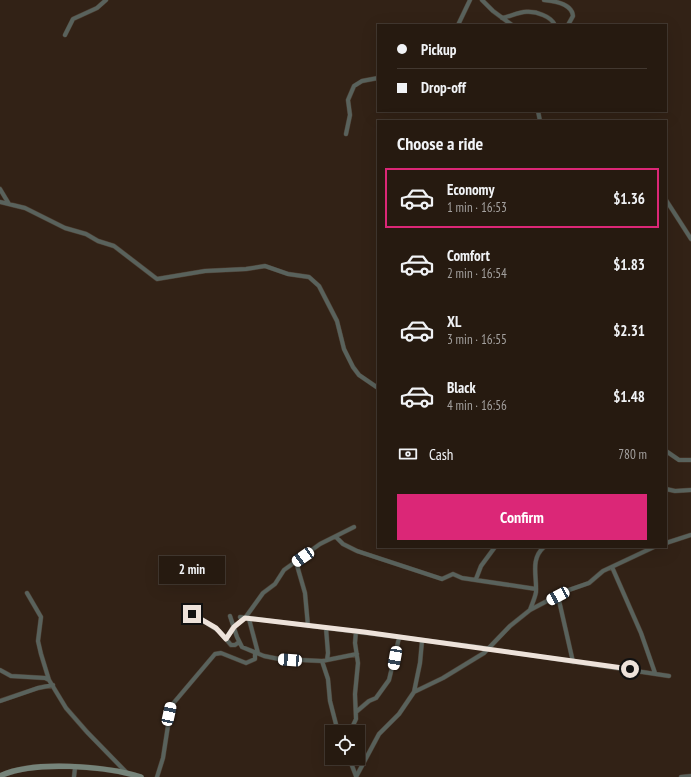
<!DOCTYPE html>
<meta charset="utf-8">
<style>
body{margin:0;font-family:"PT Sans Narrow",sans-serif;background:#2e2319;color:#f1f3f6;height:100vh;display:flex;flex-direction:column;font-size:15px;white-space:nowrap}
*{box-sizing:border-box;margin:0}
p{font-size:13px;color:#a4a19f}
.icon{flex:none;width:22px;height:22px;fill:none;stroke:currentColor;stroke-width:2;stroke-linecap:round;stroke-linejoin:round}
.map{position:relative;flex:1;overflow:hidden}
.sheet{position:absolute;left:377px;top:120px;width:290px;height:428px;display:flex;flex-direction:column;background:#261a10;border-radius:0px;box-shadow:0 4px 16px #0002,0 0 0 1px #423830}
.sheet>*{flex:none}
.hud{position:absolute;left:377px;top:24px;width:290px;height:88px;border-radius:0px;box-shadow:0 4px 16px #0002,0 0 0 1px #423830;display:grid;align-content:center;height:88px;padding:0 20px;background:#261a10}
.buttons{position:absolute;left:325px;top:725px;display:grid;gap:8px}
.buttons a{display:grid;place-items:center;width:40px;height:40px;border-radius:0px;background:#261a10;box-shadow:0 4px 16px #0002,0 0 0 1px #423830;font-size:20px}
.end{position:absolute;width:18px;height:18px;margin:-9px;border:5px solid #ede2da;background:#111;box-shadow:0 0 0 2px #111}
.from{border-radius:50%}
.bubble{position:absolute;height:28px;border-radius:0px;background:#261a10;box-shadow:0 4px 16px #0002,0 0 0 1px #423830;font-size:13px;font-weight:700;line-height:28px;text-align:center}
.car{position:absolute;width:12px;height:24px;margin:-12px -6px;border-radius:5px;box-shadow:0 0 3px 1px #0007;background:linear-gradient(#fff 24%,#345 0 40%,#fff 0 76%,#345 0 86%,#fff 0)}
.hud b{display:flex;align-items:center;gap:14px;height:38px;font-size:15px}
.hud b+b{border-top:1px solid #423830}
.hud i{width:10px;height:10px;background:#f1f3f6}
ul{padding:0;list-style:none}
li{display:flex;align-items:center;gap:12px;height:60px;margin:0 8px 6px;padding:0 12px;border:2px solid transparent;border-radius:0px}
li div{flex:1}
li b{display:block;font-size:15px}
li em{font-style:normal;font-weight:700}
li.current{border-color:#db2777}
li>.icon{width:36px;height:36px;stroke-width:1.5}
h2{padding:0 20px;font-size:18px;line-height:48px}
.pay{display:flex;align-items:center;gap:10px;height:44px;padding:0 20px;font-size:15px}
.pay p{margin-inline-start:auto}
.primary-button{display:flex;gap:8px;margin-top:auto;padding:8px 20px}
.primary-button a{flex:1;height:46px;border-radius:0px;background:#db2777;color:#fff;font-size:16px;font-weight:700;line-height:46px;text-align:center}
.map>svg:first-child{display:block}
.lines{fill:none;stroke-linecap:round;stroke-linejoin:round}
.street-casing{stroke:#4c3d31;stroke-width:5}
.secondary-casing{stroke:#4c3d31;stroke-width:6}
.street{stroke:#59625c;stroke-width:4}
.secondary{stroke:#76847a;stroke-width:5.5}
.route{stroke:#ede2da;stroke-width:5}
</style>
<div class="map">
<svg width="691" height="777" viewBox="0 0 691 777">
<rect width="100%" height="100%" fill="#322216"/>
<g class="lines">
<g class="street-casing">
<path id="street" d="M482,0L493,11L512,25
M544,0C555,1 572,4 573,16L568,25
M502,18C518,14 527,8 543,15C548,17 552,19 555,25
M458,25L470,0
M65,35L73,19L97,8L106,0
M538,111L540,121
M346,134L350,115L348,100L354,86L362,81L378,78
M0,189L9,204
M666,200L691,239
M0,202L25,208L65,228L86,234L98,241L114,246L157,279L205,271L246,269L265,266L288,274L309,277L319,286L337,321L344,349L353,367L359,375L378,388
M666,451L679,460H691
M666,489L675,491L691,490
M336,537L343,544L357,551L442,579L453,574L462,578L536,589
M666,543L691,535
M296,562L305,593L308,626
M612,567L641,633L655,673
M476,579L481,566L495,547
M27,593L41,617L38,641L41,654L49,680
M558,596L573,662
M186,610L219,631L231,645H235L239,642
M530,610C532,604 535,598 536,592C537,576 530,559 544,547
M230,616L237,637L242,647L264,656L279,659L322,661L357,654
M240,617L477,647L669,676
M249,619L258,653
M326,628L328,653L327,660
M226,639L233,627L245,618L263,593L275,584L284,570L320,544L354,527
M322,661L328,679L330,701L338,732
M0,670L11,676L45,678L49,680L66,708L87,732L126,772
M414,692L420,663L422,641
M0,701L38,688L53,685
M356,712L369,701L376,698L389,680L399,638
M350,732L356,719L355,694L358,663L355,643L356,631
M349,758L356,776
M74,777L75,768
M157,777L163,758L171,706L215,654L221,653L246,663L255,659V652
M356,777L379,734L399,714L414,692L443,678L484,653L510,626L530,610L566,591L589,583L603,571L654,547
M681,777L691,776"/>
</g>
<g class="secondary-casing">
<path id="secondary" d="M0,776C33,760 106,766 141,777"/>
</g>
<use href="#street" class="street"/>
<use href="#secondary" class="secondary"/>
</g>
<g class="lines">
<path class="route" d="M192,614L216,628L226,639L234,627L245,618L364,632L630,669"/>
</g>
</svg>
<div class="buttons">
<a><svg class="icon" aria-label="locate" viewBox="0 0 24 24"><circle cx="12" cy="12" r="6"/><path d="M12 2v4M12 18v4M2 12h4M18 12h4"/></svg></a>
</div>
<i class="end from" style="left:630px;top:669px"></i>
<i class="end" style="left:192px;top:614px"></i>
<div class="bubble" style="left:159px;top:556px;width:66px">2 min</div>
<i class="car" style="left:303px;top:557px;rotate:235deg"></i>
<i class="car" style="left:558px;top:596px;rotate:242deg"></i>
<i class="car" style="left:395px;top:658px;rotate:190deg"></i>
<i class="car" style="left:290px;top:660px;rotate:274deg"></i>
<i class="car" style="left:169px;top:714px;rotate:12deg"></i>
<div class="hud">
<b><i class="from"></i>Pickup</b>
<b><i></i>Drop-off</b>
</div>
<section class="sheet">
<h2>Choose a ride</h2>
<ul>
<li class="current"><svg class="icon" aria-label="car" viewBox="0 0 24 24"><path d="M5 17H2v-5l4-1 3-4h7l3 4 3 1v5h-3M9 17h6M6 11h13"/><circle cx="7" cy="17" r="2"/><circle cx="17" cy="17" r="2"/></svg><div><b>Economy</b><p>1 min · 16:53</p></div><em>$1.36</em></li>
<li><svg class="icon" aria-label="car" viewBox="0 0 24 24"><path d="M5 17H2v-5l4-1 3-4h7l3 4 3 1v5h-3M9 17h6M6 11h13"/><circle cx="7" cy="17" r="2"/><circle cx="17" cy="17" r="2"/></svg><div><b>Comfort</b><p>2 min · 16:54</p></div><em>$1.83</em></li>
<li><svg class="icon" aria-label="car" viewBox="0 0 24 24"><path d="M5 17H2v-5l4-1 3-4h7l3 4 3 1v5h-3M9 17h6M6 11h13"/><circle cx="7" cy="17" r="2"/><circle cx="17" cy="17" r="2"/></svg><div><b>XL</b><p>3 min · 16:55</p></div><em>$2.31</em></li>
<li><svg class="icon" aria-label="car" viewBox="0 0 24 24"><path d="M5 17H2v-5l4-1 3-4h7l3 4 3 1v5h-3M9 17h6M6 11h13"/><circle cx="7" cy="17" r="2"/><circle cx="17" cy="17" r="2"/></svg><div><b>Black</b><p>4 min · 16:56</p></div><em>$1.48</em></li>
</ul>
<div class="pay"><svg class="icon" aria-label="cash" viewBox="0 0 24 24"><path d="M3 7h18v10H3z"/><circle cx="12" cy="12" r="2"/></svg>Cash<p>780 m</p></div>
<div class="primary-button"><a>Confirm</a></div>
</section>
</div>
